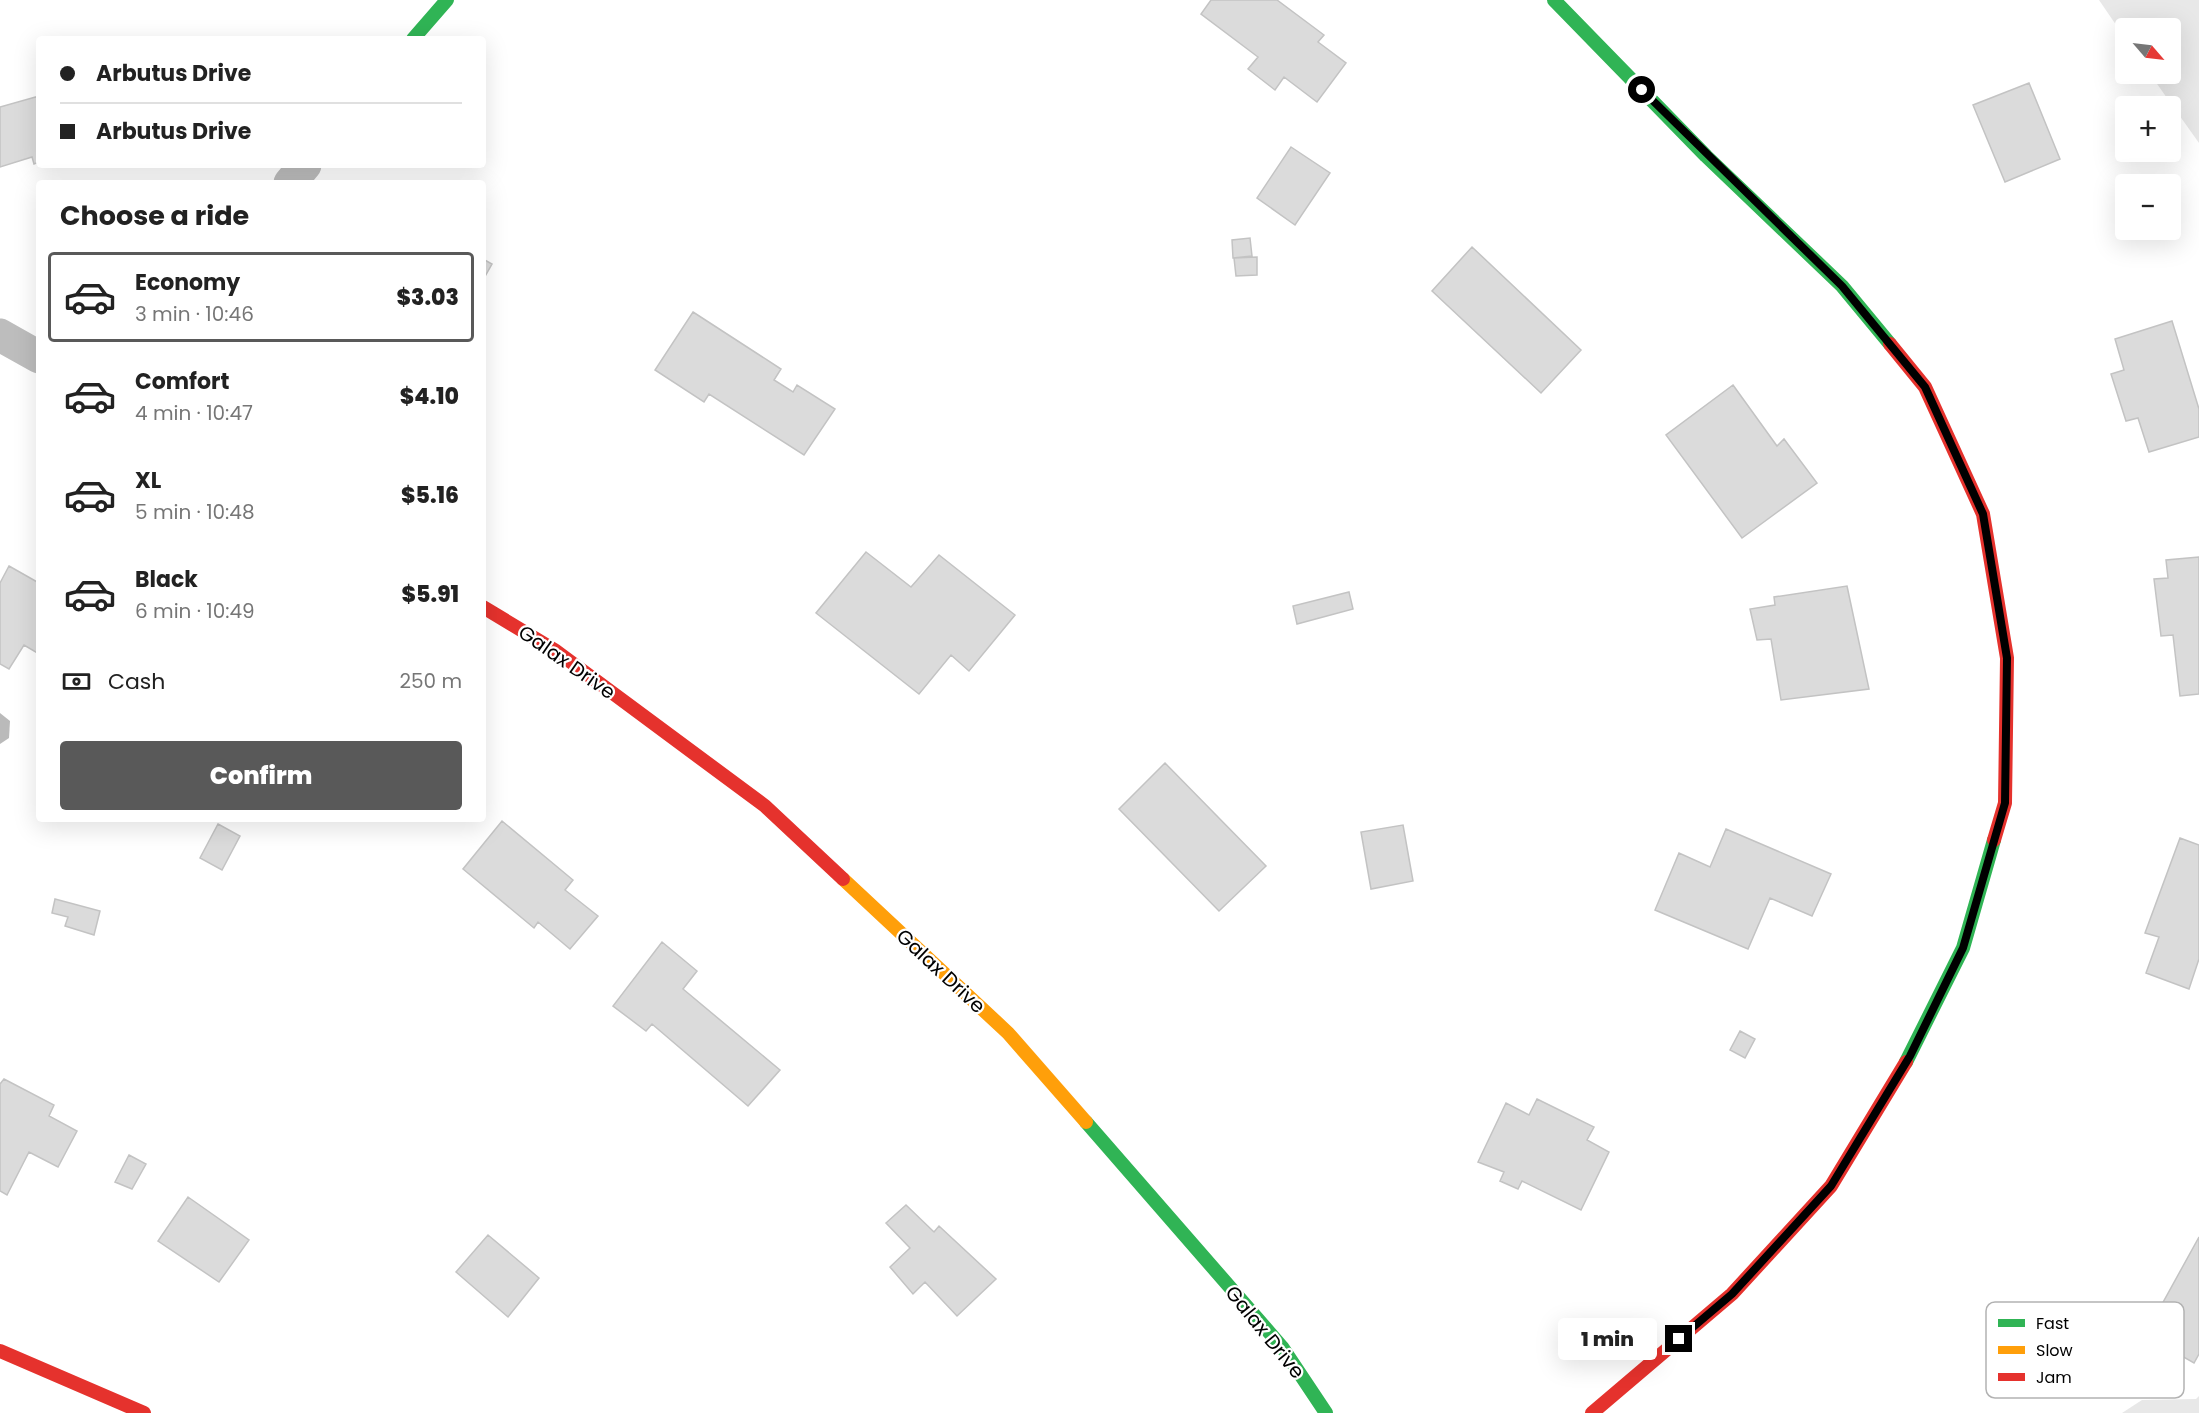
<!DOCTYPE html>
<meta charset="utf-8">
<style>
body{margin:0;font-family:Poppins,sans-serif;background:#f2f2f2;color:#222;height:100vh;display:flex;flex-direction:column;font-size:22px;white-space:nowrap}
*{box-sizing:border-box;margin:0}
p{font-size:20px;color:#767676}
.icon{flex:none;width:33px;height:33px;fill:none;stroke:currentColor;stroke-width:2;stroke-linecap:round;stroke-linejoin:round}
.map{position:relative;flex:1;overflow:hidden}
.panel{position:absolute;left:36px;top:180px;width:450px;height:642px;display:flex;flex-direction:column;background:#fff;border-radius:6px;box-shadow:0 6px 24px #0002}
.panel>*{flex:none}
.top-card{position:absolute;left:36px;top:36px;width:450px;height:132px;border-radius:6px;box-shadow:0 6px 24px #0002;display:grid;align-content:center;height:132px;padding:0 24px;background:#fff}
.needle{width:39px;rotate:118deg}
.controls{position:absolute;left:2115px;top:18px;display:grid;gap:12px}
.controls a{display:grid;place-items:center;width:66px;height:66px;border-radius:6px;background:#fff;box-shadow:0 6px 24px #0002;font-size:30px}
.end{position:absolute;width:27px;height:27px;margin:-14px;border:8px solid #000;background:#fff;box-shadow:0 0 0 3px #fff}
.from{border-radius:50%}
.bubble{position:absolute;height:42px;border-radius:6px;background:#fff;box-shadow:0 6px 24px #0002;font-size:20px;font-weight:800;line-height:42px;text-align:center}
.top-card b{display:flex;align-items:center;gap:21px;height:57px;font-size:22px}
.top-card b+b{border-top:2px solid #e0e0e0}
.top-card i{width:15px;height:15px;background:#222}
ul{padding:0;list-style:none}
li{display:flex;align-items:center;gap:18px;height:90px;margin:0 12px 9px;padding:0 12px;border:3px solid transparent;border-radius:6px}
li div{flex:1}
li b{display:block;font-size:22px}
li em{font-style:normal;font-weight:800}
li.on{border-color:#595959}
li>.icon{width:54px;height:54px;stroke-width:1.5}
h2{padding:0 24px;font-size:27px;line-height:72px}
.pay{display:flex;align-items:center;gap:15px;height:66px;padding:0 24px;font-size:22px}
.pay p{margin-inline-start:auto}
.primary-button{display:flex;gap:12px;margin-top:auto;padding:12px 24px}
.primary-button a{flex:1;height:69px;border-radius:6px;background:#595959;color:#fff;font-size:24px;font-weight:800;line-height:69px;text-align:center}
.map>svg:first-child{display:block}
.green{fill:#e8e8e8}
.water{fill:#bababa}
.building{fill:#dbdbdb;stroke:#c3c3c3;stroke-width:1.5}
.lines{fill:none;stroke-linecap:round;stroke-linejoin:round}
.street{stroke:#bdbdbd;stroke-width:33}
.fast{stroke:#30b455;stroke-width:14}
.slow{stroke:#ff9f0a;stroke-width:14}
.jam{stroke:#e5322d;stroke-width:14}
.route{stroke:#000;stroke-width:8}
.labels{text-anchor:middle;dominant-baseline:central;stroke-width:4.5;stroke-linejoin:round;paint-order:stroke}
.street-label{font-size:20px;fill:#000;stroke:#fff}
.key{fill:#fff;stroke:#b2b2b2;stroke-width:1.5}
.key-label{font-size:16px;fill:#000}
</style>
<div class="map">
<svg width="2199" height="1413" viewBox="0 0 2199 1413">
<rect width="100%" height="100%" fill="#fff"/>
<path class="green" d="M2099,0H2199V143L2150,74H2170V28H2126L2125,38Z
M2199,1396V1413H2122L2142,1400L2196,1399Z"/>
<path class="water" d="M0,713L10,721L9,738L0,744Z"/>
<path class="building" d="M1211,0H1277L1324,35L1318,42L1346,63L1317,102L1284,77L1275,90L1248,69L1258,57L1201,14Z
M2029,83L2060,159L2005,182L1973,105Z
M39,96V162L34,164L32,157L0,167V107Z
M1291,147L1330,173L1295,225L1257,198Z
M1250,238L1252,256L1233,258L1232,240Z
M1472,247L1581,350L1541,393L1432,291Z
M1257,257V275L1236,276L1234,258Z
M483,259L492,264L483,280Z
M693,312L781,369L774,380L793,392L797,385L835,409L804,455L709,394L704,402L655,370Z
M2172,321L2199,409V437L2149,452L2138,418L2126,421L2111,374L2124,370L2115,339Z
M1733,385L1777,446L1784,439L1817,483L1742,538L1666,435Z
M866,552L911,587L939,555L1015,615L969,671L951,655L919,694L816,613Z
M2199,557V694L2180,696L2173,635L2161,636L2154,579L2168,578L2166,560Z
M9,566L39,583V654L24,645L9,669L0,664V583Z
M1847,586L1869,689L1781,700L1771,639L1757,640L1750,609L1775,605L1774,597Z
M1349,592L1353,609L1297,624L1293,606Z
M1165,763L1266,866L1219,911L1119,809Z
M502,821L573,880L565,890L598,916L570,949L538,922L534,928L463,869Z
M218,824L240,836L222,870L200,858Z
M1403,825L1413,881L1371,889L1361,832Z
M1726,829L1831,874L1812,916L1770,898L1748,949L1655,910L1679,853L1710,867Z
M2180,838L2199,845V959L2189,989L2146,973L2159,937L2145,933Z
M55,899L100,911L94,935L65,926L68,917L52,913Z
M662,942L697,971L683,989L780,1070L748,1106L652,1024L646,1031L613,1006Z
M1740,1031L1755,1039L1745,1058L1730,1050Z
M4,1079L54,1105L49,1116L77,1131L58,1167L29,1152L7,1195L0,1191V1084Z
M1537,1099L1594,1127L1587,1140L1609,1152L1581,1210L1522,1181L1518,1189L1500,1181L1504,1172L1478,1162L1506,1103L1529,1115Z
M129,1155L146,1164L132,1189L115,1182Z
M188,1197L249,1240L219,1282L158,1241Z
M906,1205L934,1232L939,1226L996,1279L957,1316L925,1282L913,1294L890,1267L910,1248L886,1223Z
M488,1235L539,1278L508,1317L456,1272Z
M2199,1237V1354L2194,1363L2145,1335Z"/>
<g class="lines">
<path class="street" d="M290,183L305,165
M0,335L39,357"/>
<path class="fast" d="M1554,0L1706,156L1842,286L1890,344
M413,39L447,0
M1906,1062L1963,948L1994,840
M1086,1122L1282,1347L1326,1413"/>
<path class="slow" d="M843,879L1008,1033L1086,1122"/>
<path class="jam" d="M1890,344L1925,387L1983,514L2007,658L2005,803L1994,840
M483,607L556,651L765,806L843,879
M0,1351L144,1413
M1592,1413L1732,1294L1831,1186L1906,1062"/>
</g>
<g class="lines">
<path class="route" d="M1642,90L1842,286L1925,387L1983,514L2007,658L2005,803L1963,948L1910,1056L1831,1186L1732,1294L1679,1339"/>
</g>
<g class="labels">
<g class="street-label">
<text transform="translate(567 662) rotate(35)">Galax Drive</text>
<text transform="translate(941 971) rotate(43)">Galax Drive</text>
<text transform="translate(1265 1332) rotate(51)">Galax Drive</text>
</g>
</g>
<rect x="1986" y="1302" width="198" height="96" rx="9" class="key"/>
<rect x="1998" y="1319" width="27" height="8" fill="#30b455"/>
<rect x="1998" y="1346" width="27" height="8" fill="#ff9f0a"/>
<rect x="1998" y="1373" width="27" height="8" fill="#e5322d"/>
<g class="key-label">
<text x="2036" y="1329">Fast</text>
<text x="2036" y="1356">Slow</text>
<text x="2036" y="1383">Jam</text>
</g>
</svg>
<div class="controls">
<a><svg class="needle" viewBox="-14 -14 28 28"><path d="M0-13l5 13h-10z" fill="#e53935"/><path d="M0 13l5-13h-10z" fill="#767676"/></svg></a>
<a>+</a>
<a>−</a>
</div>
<i class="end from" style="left:1642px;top:90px"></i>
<i class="end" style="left:1679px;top:1339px"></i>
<div class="bubble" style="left:1558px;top:1318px;width:99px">1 min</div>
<div class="top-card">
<b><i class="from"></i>Arbutus Drive</b>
<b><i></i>Arbutus Drive</b>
</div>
<section class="panel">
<h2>Choose a ride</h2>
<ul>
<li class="on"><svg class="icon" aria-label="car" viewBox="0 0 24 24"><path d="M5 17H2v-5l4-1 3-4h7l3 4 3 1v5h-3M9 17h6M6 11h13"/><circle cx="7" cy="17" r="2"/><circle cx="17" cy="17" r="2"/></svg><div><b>Economy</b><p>3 min · 10:46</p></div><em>$3.03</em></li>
<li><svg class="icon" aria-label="car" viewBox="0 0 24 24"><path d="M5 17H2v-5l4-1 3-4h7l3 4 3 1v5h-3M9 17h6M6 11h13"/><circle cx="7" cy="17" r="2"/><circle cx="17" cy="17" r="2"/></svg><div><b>Comfort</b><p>4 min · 10:47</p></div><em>$4.10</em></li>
<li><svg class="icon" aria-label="car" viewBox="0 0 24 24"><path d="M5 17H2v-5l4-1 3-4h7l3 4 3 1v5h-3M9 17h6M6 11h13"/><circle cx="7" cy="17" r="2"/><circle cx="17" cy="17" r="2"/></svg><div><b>XL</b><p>5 min · 10:48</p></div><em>$5.16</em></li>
<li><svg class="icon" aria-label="car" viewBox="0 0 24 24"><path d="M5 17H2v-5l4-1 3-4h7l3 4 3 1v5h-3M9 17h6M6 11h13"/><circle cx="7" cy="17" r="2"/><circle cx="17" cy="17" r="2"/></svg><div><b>Black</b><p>6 min · 10:49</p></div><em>$5.91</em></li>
</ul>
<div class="pay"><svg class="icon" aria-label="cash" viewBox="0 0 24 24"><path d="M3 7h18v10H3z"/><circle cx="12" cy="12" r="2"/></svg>Cash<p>250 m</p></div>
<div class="primary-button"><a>Confirm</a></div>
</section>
</div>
